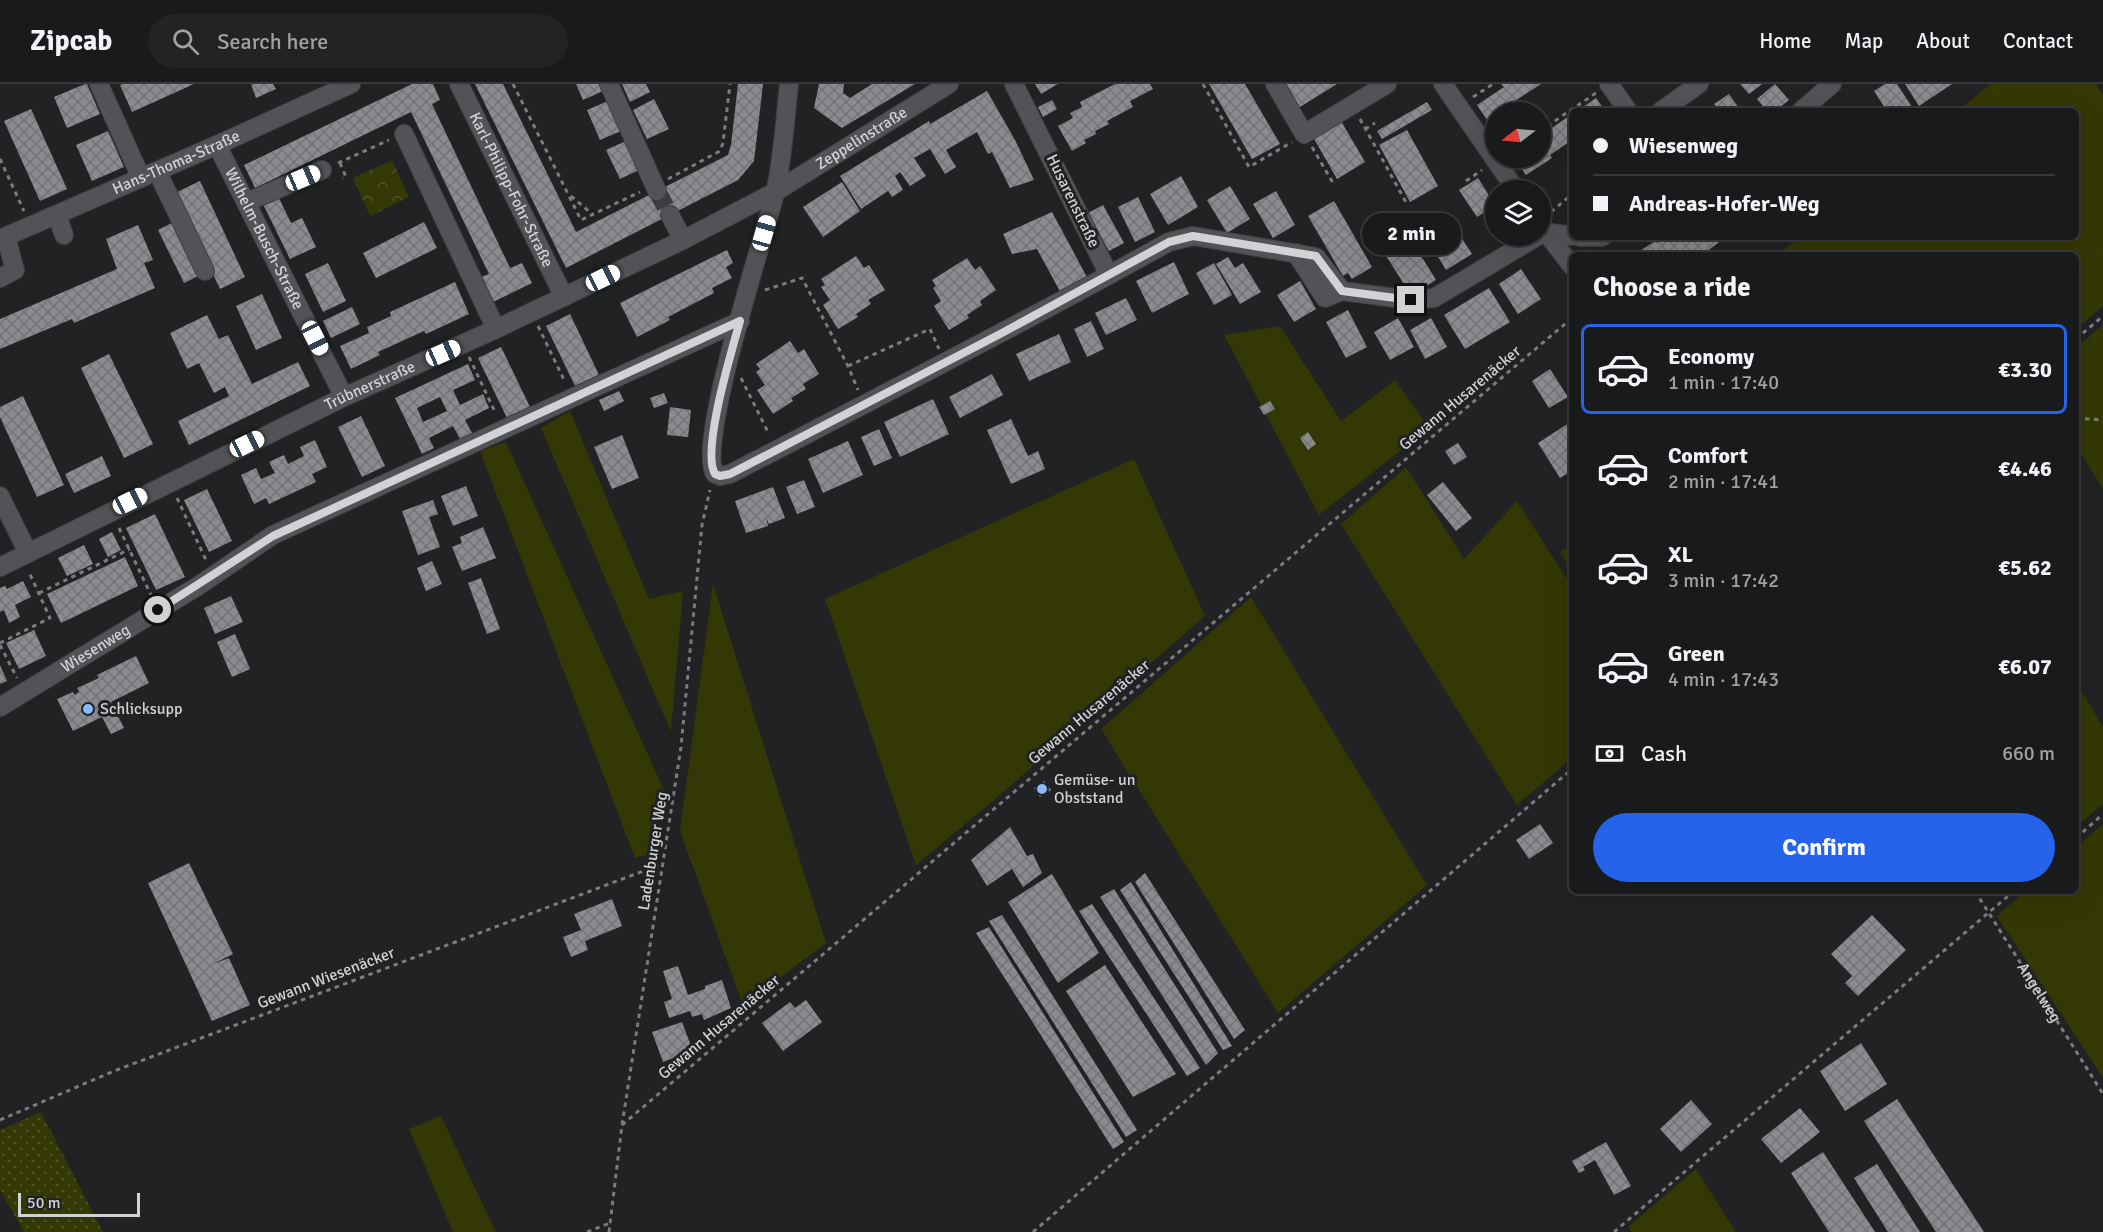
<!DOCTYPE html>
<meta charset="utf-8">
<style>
body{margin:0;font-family:Signika,sans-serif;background:#212324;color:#f1f3f6;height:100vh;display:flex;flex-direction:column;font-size:22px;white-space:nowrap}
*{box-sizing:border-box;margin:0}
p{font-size:20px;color:#9fa1a3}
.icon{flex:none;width:33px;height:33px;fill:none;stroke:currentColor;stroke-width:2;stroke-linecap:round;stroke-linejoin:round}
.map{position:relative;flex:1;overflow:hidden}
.details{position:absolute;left:1569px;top:168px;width:510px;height:642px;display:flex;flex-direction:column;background:#181a1b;border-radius:9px;box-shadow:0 6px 24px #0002,0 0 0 2px #36383a}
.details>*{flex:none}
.banner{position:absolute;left:1569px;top:24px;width:510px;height:132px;border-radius:9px;box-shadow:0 6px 24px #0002,0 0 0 2px #36383a;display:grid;align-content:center;height:132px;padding:0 24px;background:#181a1b}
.needle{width:39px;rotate:254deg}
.buttons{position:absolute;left:1485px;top:18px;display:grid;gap:12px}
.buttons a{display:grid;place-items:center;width:66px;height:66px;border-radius:50%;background:#181a1b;box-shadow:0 6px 24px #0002,0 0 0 2px #36383a;font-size:30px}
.scale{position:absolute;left:18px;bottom:15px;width:122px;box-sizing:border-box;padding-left:6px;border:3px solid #d1d2d4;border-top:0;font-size:16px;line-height:21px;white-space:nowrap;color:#d1d2d4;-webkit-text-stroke:4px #202224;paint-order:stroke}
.end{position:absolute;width:27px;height:27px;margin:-14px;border:8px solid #d1d2d4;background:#111;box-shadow:0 0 0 3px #111}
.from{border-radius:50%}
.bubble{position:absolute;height:42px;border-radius:21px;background:#181a1b;box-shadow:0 6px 24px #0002,0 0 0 2px #36383a;font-size:20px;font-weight:700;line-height:42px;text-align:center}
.car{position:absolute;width:18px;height:36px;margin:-18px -9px;border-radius:8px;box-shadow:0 0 4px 2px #0007;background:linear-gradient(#fff 24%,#345 0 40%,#fff 0 76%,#345 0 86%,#fff 0)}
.banner b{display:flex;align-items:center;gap:21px;height:57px;font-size:22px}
.banner b+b{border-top:2px solid #36383a}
.banner i{width:15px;height:15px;background:#f1f3f6}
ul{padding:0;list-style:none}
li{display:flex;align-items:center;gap:18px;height:90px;margin:0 12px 9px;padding:0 12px;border:3px solid transparent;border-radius:9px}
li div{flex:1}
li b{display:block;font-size:22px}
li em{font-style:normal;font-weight:700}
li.on{border-color:#2563eb}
li>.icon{width:54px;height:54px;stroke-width:1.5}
h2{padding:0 24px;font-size:27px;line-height:72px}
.pay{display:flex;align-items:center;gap:15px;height:66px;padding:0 24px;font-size:22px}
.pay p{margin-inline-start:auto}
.primary-button{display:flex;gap:12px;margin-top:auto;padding:12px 24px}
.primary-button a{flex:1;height:69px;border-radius:36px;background:#2563eb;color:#fff;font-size:24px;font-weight:700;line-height:69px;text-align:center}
header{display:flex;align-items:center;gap:36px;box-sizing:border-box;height:84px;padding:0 30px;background:#181a1b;border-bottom:2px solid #36383a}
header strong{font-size:28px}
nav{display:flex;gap:33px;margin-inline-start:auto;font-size:21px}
.search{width:420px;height:54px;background:#212324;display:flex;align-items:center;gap:15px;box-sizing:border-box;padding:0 21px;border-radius:33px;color:#9fa1a3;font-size:22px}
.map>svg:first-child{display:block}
.grass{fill:url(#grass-dots)}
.park{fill:url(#park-crowns)}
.garden{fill:#333805}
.building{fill:url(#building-cross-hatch);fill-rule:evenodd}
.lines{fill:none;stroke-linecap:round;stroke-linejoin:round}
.minor-tunnel{stroke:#3b3c3e;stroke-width:18;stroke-dasharray:18 9;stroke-linecap:butt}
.minor-casing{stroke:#3e3f41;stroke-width:20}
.path{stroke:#7b7c7e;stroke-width:3;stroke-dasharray:4.5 4.5;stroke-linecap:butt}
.minor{stroke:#515356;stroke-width:18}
.route{stroke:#d1d2d4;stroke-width:8}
.poi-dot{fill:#8bb9fc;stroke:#202224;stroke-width:2}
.labels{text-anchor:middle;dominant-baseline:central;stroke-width:6;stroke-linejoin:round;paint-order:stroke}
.street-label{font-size:16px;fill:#d1d2d4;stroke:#202224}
.poi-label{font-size:16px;fill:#d1d2d4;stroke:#202224;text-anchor:start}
</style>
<header>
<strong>Zipcab</strong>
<div class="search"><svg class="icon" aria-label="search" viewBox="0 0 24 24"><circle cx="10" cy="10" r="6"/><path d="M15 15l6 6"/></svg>Search here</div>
<nav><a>Home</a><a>Map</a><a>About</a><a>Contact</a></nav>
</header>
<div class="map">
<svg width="2103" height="1148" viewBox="0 0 2103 1148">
<defs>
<pattern id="grass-dots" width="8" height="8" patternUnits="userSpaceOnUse" patternTransform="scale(1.5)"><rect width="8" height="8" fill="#333805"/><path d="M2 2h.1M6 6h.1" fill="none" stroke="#505429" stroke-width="1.8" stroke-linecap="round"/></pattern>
<pattern id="park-crowns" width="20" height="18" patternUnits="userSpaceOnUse" patternTransform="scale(1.5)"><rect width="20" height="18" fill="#333805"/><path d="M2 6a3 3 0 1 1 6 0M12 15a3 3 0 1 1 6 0" fill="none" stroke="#505429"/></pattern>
<pattern id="building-cross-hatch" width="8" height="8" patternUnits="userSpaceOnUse" patternTransform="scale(1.5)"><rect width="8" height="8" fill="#898b8e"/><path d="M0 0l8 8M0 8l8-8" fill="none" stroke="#737477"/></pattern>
</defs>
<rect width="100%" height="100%" fill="#202224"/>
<path class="grass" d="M41,1028L103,1148H24L0,1106V1046Z"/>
<path class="park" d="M392,76L409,113L370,132L353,94Z"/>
<path class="garden" d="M1991,0H2096L2103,11V222L2076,245V171H1778L1800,153H2076V27H1957Z
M2103,241V405L2076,361V264Z
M1280,242L1341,337L1395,296L1429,344L1319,431L1224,251Z
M570,327L649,515L683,507L671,648L541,344Z
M506,358L664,706L650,770L635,774L480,367Z
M1134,375L1205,532L993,717L916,781L825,515Z
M1406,383L1464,475L1517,417L1572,503V674L1517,721L1341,440Z
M1572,461V487L1560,468Z
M713,500L826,859L778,895L746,930L680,747Z
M1251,513L1427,801L1278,929L1101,645Z
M2076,598L2103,643V720L2076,743Z
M2103,740V994L1997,832L2025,807H2076V763Z
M441,1032L496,1148H453L409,1045Z
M1696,1085L1736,1148H1631L1629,1142Z"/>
<path class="building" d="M85,0H87L100,30L67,44L54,13Z
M123,0H194L132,28L120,1Z
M251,0H273L276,5L256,14Z
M412,0H433L440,16L432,20L510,184L522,179L532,199L489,220L477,195L489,190L411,28L255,104L244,81Z
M475,0H503L576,148L728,71L731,61L738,0H763L754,77L738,96L566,184Z
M576,0H599L603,7L583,16Z
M622,0H646L650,8L630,18Z
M819,0H844L843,9L850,14L872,0H915L842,44L814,24Z
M1035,0H1058L1041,10Z
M1115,0H1150L1153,5L1130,17L1133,23L1107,37L1109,40L1095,47L1096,50L1084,56L1086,59L1072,67L1058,42L1073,34L1070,29L1082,23L1080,18Z
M1209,0H1245L1280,60L1252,75Z
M1279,0H1337L1295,26Z
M1501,0H1541L1513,18L1515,21L1504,28H1496V35L1489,39L1477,21L1504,3Z
M1740,0H1762L1749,10Z
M1775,0L1789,16L1775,27H1767L1757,15Z
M1885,0H1897L1912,23L1906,27H1887L1874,7Z
M1905,0H1952L1919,22Z
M987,7L1015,56L1034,96L1010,104L992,68L988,70L977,48L946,66L956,83L945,90L930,65L914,74L926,92L910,102L900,88L895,92L903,106L892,113L888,107L861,125L840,92L929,37L930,40Z
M1729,10L1741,27H1709L1716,22L1714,20Z
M1596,14L1605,27H1577Z
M654,15L669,45L647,55L633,26Z
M1052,16L1057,25L1043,33L1038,23Z
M608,17L621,47L600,56L587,26Z
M1427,18L1432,26L1382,55L1377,47Z
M31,25L67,105L40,117L4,37Z
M1572,30V56L1550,71L1552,74L1526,91L1514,74H1540V52Z
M1341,37L1365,78L1337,95L1313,53Z
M1407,46L1438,102L1410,118L1379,61Z
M108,47L124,83L92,97L76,61Z
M626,57L639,86L620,95L606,66Z
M1181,92L1198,123L1168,141L1150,110Z
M1478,94L1495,121L1477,133L1459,106Z
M200,97L245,193L220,205L175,109Z
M842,98L860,127L823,153L803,123Z
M1230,102L1250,135L1227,149L1207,116Z
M1276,107L1295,141L1273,154L1253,120Z
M278,112L291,139L302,134L316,163L290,175L263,120Z
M1138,113L1155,148L1135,158L1118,123Z
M1334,117L1372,183L1352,195L1348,189L1343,192L1308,132Z
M1103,121L1124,159L1109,167L1088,129Z
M1052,128L1089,197L1062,211L1037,165L1012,170L1003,150Z
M424,138L437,164L376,194L363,169Z
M172,139L198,192L184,199L158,146Z
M138,141L153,176L144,179L155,204L74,239L72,235L0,265V235L117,185L106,155Z
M1455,144L1472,170L1446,186L1426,153L1436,146L1441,153Z
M1665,153H1726L1702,171L1697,169L1695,171H1634L1655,157L1656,159Z
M1412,157L1436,196L1411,211L1386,172Z
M727,166L733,179L726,183L732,194L712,204L714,209L668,233L670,236L637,253L620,219Z
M856,172L864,184L869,181L885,206L868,216L871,220L856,230L858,233L838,245L823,221L830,216L821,203L825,201L821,195Z
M1228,173L1235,184L1243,179L1261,208L1240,220L1216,180Z
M967,174L975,186L980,182L996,206L980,217L982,221L967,231L969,234L949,246L934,222L941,217L933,204L936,202L932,196Z
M1174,178L1189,210L1152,229L1136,197Z
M328,179L346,217L323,228L305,190Z
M1214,179L1232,211L1214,221L1196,189Z
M1521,185L1541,215L1518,230L1499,200Z
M1300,197L1316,225L1294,238L1277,211Z
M455,198L469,230L426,250L424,247L378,268L380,271L351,285L340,262L369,249L367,243L391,232L390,228Z
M1489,204L1510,238L1465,265L1444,231Z
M262,210L282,254L256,266L236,222Z
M1126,214L1137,236L1106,251L1095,229Z
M352,223L360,240L331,254L323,237Z
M1348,226L1367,263L1346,274L1326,238Z
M570,230L599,291L575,302L546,242Z
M207,231L219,255L228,251L252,300L298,278L310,302L189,361L178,337L229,312L225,303L214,309L199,279L187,285L170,249Z
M1398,234L1414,263L1390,276L1374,248Z
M1431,234L1447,263L1425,275L1410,246Z
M1091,237L1104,265L1087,273L1074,245Z
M1059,250L1071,278L1029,297L1016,270Z
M790,257L798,269L804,265L819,290L803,300L806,305L791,314L793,317L773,330L757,306L765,301L756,288L760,285L756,280Z
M501,263L530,323L507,334L478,274Z
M109,270L153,360L124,374L81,284Z
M468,280L475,296L453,306L460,321L483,310L489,324L465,336L472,349L460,355L453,342L429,354L434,364L422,370L395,314ZM440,313L447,327L423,338L417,324Z
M1550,285L1568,313L1549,324L1532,297Z
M992,290L1003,311L960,334L949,313Z
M619,307L624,317L604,327L599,316Z
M664,309L668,319L654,324L650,314Z
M23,312L64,401L37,413L0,333V323Z
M933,315L949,350L900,373L884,338Z
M1270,317L1275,325L1264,331L1259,323Z
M670,323L691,326L688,353L667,351Z
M361,332L385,382L362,393L338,343Z
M1011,335L1028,372L1038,367L1045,385L1011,400L987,346Z
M1572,337V387L1560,394L1538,359Z
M879,345L892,374L874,382L861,353Z
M1308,348L1316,360L1308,366L1300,354Z
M622,351L639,394L612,405L594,363Z
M315,356L327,383L312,390L316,398L269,420L266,414L254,420L241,391L256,384L261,395L275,389L269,378L284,371L288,380L304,372L300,363Z
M848,357L863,391L823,409L808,375Z
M1458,359L1467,373L1454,381L1445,367Z
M102,372L111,392L74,409L65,390Z
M804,396L815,423L797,430L786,403Z
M1443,398L1472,434L1456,447L1427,411Z
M466,402L478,432L453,442L441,412Z
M773,403L785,434L769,440L766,434L768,442L746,449L735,417Z
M207,405L232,457L209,468L184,416Z
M433,416L438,430L429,433L440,463L418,471L402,427Z
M155,430L185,493L156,506L126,444Z
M483,443L496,474L462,487L452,463L462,459L460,453Z
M112,448L121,466L108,473L99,455Z
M84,461L93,480L67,492L58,474Z
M125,473L138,502L61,539L47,510Z
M432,477L442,500L426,507L417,484Z
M481,494L500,545L487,550L468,499Z
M23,497L31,513L15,521L20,533L9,539L4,526L0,528V504L5,502L7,505Z
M231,512L243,538L215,550L204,524Z
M34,546L46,572L19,585L6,559Z
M235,550L250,585L232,593L217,558Z
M136,572L149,599L111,618L124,644L111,650L102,633L73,647L57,615L73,608L75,611L79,608L77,604L99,594L97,591Z
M0,581L7,597L0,600Z
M1044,697L1051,706L1040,713L1034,704Z
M1540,740L1553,759L1529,775L1516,756Z
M1010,743L1027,772L1033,770L1042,789L1023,803L1012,785L987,802L971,776Z
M189,779L233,870L213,880L229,874L250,921L212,937L148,799Z
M1145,789L1245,946L1234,955L1135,798Z
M1052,790L1099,869L1058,899L1008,818Z
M1131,798L1232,962L1223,966L1120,806Z
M1114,805L1218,969L1206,981L1100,813Z
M612,815L622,842L585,857L588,866L571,873L563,853L581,846L574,830Z
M1092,820L1200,984L1187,992L1079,827Z
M1002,831L1137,1046L1126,1053L989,837Z
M1872,831L1906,866L1858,912L1845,899L1852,892L1831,870Z
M989,843L1124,1058L1113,1065L976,849Z
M1105,881L1176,990L1133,1013L1066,907Z
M678,882L688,911L705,905V902L722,896L731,924L704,936L702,930L692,933L690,927L669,934L664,918L672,915L663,887Z
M806,916L822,938L783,967L762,939L790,918L795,924Z
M682,938L693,967L663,978L652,948Z
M1861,959L1887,1000L1845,1027L1820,987Z
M1897,1015L1984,1148H1936L1864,1037Z
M1691,1016L1712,1040L1681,1068L1660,1045Z
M1800,1024L1820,1048L1781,1079L1761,1055Z
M1606,1058L1631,1102L1614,1111L1595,1076L1583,1083L1585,1086L1579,1089L1572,1077Z
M1823,1068L1875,1148H1829L1791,1089Z
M1877,1080L1920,1148H1888L1854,1094Z"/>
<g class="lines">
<path class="minor-tunnel" d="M657,107L670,131"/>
<g class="minor-casing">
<g id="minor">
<path d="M99,0L141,94"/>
<path id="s2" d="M459,0L564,213"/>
<path d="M609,0L657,107"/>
<path d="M789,0C785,35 783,75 775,109C764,154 696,360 715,390L720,392L730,390C857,324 984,259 1109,191L1014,0"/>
<path d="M1275,0L1304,50L1387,0"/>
<path d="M1443,0L1516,106"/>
<path d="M1609,0L1628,27"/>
<path d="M1661,27L1699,0"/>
<path d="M1801,27L1832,0"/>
<path d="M404,50L496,245"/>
<path id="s3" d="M217,61L344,313"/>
<path d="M157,87L205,187"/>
<path d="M247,118L322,86"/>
<path d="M57,131L64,151"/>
<path d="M670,131L683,156"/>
<path d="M1540,141L1572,182"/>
<path d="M1542,150L1545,148L1572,152"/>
<path d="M1580,153H1602"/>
<path id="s4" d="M0,155L217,61L351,0"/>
<path d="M1296,169L1325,214L1342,207"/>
<path d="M1109,191L1169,158L1193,152L1316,173L1342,207L1411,216L1434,214L1538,152"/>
<path d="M0,194L15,186L6,153"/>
<path d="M0,412L28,469"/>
<path id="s5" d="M0,483L344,313L496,245L683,156L775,108L949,0"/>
<path id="s6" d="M0,623L198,502L273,451L740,237"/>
</g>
</g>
<g class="path">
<path d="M513,0L581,136L640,108"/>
<path d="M1203,0L1249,83L1292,58"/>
<path d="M1473,13L1493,0"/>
<path d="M1360,35L1407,120"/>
<path d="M1365,45L1375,39"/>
<path d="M1540,47L1596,9"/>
<path d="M1312,63L1333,99"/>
<path d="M0,75L24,127"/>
<path d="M338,79L389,56"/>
<path d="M340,79L346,93L343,94"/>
<path d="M668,95L720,67L723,59L730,0"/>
<path d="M1466,97L1482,86"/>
<path d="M571,112L592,130"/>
<path d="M1551,128L1572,110"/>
<path d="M765,206L802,194L848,282L858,306"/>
<path d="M538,242L565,298"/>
<path d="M2076,255L2103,232"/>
<path d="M469,273L496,330"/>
<path d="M848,282L930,245L939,265"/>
<path d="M741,294L769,350"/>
<path d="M2076,334L2103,336"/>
<path d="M177,414L206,476"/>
<path d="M119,444L151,511"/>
<path d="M39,509L130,465"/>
<path d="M0,559L50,534L29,488"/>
<path d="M0,561L17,594"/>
<path d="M2076,754L2103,730"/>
<path id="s1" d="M1975,807L2103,1010"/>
<path d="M0,1036L114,987L662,780"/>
<path d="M622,1041L1572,234"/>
<path d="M587,1148L610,1139"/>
<path d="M609,1148L622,1041L681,663L702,441L710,406"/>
<path d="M1033,1148L1572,685"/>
<path d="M1614,1148L2014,807"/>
</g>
<use href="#minor" class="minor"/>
</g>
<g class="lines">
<path class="route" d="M158,526L273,452L740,237C732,266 701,367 715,390L720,392L730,390L1002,249L1169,158L1193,152L1316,172L1342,207L1411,216"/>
</g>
<g class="poi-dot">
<circle cx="88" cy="625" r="6"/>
<circle cx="1042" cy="705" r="6"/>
</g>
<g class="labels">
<g class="street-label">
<text stroke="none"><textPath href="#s5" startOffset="963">Zeppelinstraße</textPath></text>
<text stroke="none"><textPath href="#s4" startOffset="192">Hans-Thoma-Straße</textPath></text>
<text stroke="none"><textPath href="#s2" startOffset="118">Karl-Philipp-Fohr-Straße</textPath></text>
<text transform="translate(1073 117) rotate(64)">Husarenstraße</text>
<text stroke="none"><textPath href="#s3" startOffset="105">Wilhelm-Busch-Straße</textPath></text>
<text stroke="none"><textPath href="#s5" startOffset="412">Trübnerstraße</textPath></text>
<text transform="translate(1460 314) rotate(-40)">Gewann Husarenäcker</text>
<text stroke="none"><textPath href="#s6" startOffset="112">Wiesenweg</textPath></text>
<text transform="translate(1089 628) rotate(-40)">Gewann Husarenäcker</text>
<text transform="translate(653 767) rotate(-81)">Ladenburger Weg</text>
<text transform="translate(326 894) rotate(-21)">Gewann Wiesenäcker</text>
<text stroke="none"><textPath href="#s1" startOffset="120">Angelweg</textPath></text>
<text transform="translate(719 943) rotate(-40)">Gewann Husarenäcker</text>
</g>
<g class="poi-label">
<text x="100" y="625">Schlicksupp</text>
<text x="1054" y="696">Gemüse- un<tspan x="1054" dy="18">Obststand</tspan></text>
</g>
</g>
</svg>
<div class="buttons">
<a><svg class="needle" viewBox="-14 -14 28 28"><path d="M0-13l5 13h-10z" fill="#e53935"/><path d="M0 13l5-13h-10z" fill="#9fa1a3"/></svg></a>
<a><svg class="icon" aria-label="layers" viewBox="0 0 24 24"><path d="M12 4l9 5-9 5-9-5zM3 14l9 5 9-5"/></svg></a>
</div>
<div class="scale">50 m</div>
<i class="end from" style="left:158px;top:526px"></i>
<i class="end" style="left:1411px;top:216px"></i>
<div class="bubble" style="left:1362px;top:129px;width:99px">2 min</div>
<i class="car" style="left:303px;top:94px;rotate:67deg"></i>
<i class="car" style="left:764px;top:149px;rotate:16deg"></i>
<i class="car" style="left:603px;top:194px;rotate:64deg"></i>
<i class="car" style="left:315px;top:254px;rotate:153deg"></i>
<i class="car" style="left:443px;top:269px;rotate:66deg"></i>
<i class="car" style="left:247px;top:360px;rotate:64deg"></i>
<i class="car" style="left:130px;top:417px;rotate:64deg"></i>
<div class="banner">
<b><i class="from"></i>Wiesenweg</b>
<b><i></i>Andreas-Hofer-Weg</b>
</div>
<section class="details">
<h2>Choose a ride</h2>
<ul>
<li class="on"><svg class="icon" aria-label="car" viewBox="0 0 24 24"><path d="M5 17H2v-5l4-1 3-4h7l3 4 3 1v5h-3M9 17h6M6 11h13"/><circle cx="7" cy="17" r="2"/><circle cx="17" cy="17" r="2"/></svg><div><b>Economy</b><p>1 min · 17:40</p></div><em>€3.30</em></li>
<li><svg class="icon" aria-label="car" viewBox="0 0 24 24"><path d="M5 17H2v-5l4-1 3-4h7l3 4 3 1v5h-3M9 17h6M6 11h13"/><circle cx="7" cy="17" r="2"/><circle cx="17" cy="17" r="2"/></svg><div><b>Comfort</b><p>2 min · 17:41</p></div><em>€4.46</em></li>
<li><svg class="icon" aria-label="car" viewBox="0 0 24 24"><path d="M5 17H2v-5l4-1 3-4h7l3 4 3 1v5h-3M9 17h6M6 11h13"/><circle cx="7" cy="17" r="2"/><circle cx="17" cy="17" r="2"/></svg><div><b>XL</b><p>3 min · 17:42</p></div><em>€5.62</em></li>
<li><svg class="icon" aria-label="car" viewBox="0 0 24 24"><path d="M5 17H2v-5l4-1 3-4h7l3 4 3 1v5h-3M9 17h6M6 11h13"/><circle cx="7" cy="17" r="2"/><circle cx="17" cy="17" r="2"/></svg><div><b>Green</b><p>4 min · 17:43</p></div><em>€6.07</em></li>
</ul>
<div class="pay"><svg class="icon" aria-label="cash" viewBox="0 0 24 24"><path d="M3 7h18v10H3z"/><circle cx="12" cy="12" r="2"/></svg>Cash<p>660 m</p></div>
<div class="primary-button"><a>Confirm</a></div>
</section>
</div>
